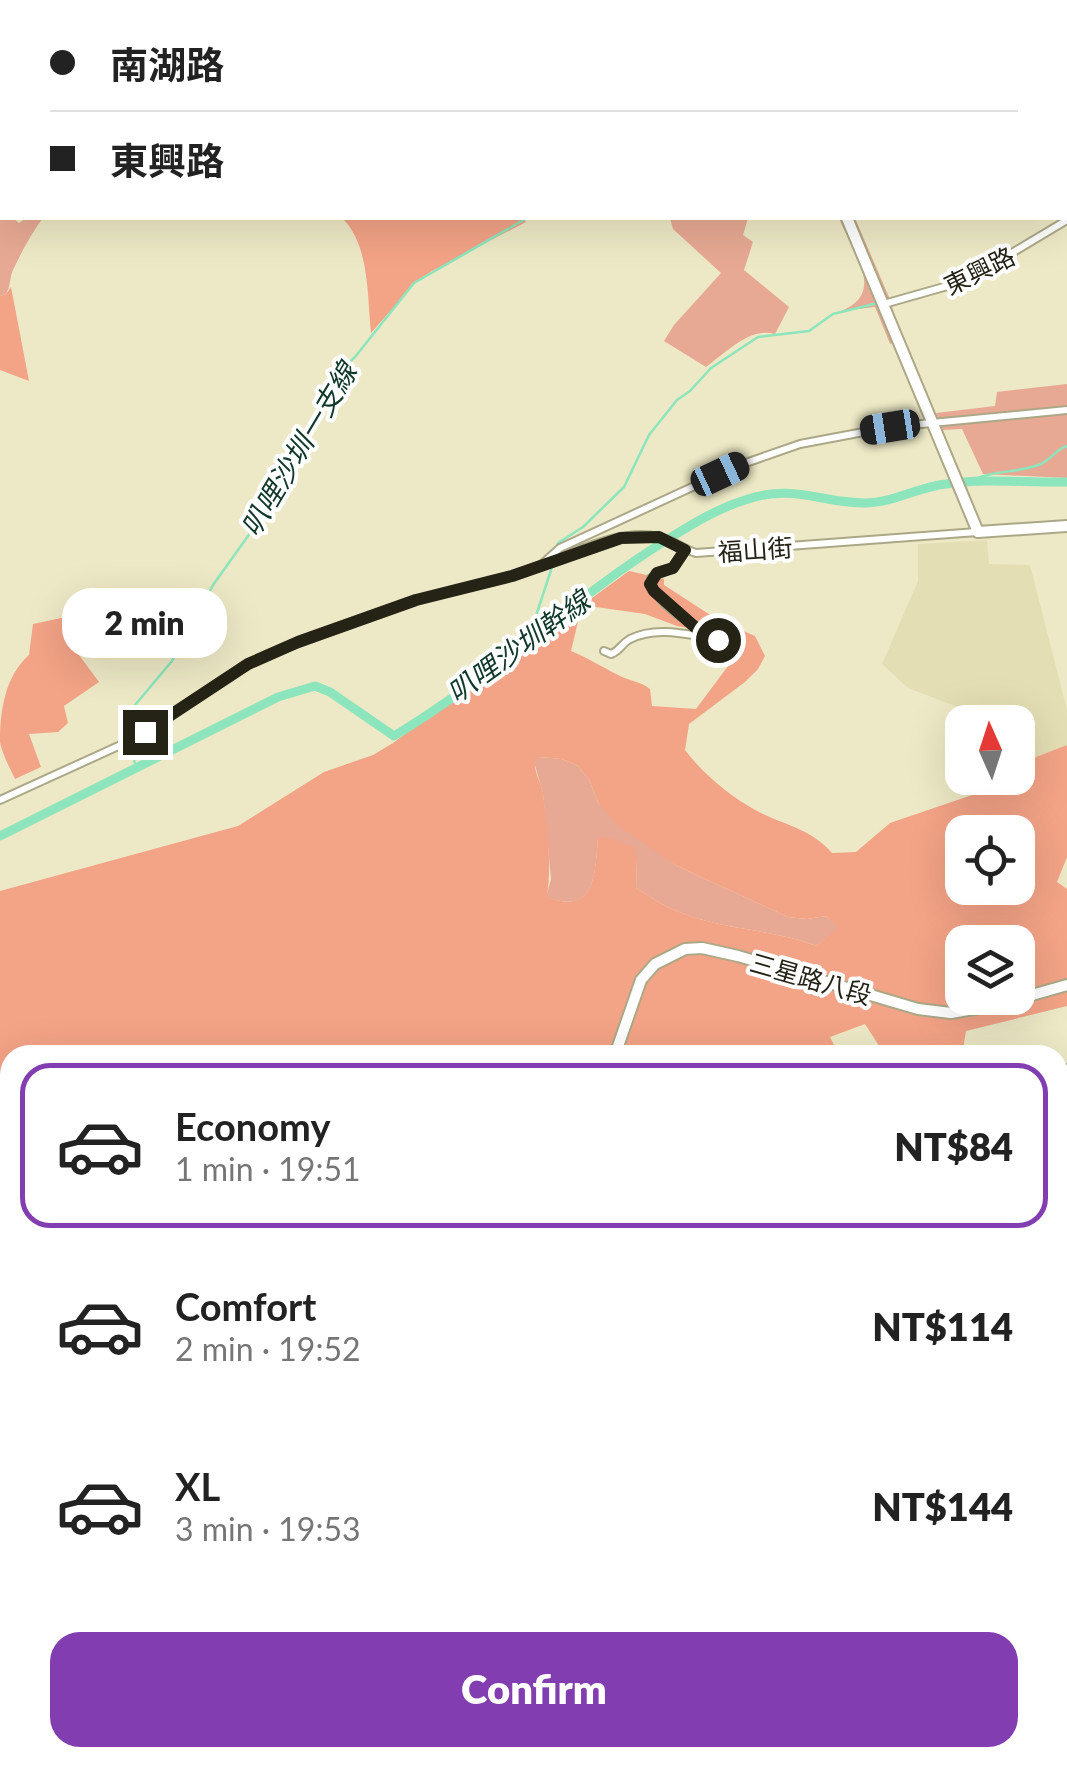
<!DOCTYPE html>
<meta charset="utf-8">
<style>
body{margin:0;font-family:Lato,"Noto Sans TC",sans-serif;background:#f6f6f6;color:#222;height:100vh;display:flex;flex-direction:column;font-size:38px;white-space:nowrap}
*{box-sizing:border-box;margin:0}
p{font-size:32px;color:#767676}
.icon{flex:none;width:55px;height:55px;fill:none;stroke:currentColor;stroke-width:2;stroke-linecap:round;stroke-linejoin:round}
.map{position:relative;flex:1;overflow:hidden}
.drawer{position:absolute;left:0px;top:1045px;width:1068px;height:722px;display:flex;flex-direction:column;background:#fff;border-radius:30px 30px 0 0;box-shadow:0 10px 40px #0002}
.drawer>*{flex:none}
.guide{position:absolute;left:0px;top:0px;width:1068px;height:220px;box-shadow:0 10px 40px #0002;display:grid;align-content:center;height:220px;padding:0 50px;background:#fff}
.needle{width:65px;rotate:357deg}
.fabs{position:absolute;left:945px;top:705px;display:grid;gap:20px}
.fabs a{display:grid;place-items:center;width:90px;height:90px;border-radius:20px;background:#fff;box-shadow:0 10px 40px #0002;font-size:50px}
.end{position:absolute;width:45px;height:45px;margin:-22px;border:12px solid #252316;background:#fff;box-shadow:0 0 0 5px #fff}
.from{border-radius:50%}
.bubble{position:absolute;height:70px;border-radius:30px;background:#fff;box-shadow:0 10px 40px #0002;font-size:32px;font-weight:800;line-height:70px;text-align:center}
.car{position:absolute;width:30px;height:60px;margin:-30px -15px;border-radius:12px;box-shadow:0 0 8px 2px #0007;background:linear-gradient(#222 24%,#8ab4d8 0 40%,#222 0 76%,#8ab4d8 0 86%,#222 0)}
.guide b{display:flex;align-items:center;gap:35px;height:95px;font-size:38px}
.guide b+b{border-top:2px solid #e0e0e0}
.guide i{width:25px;height:25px;background:#222}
ul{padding:18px 0 0;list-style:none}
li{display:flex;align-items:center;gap:30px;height:165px;margin:0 20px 15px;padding:0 30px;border:5px solid transparent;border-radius:30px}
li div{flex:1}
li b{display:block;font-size:38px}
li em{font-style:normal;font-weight:800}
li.active{border-color:#823db0}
li>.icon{width:90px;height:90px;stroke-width:1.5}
.primary-button{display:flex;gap:20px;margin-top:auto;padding:20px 50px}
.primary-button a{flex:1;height:115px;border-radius:30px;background:#823db0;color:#fff;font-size:40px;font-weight:800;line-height:115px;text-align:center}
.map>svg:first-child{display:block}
.built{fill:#e3deb3}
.green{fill:#e7a993}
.forest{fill:#f3a386;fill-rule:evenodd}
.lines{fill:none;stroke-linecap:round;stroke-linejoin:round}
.stream{stroke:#8ce5bc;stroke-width:2.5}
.canal{stroke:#8ce5bc;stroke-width:9}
.river{stroke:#8ce5bc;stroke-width:14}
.street-casing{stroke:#aba887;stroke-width:10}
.secondary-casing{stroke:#aba887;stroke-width:14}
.primary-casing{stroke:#aba887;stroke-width:14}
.street{stroke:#fff;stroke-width:6}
.secondary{stroke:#fff;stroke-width:10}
.primary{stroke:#fff;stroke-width:10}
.route{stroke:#252316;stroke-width:12}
.labels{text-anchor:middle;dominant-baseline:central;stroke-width:8;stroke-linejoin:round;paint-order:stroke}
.street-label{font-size:25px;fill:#252316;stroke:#fff}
.water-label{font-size:28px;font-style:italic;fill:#113929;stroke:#fff}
</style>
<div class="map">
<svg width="1067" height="1767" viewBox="0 0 1067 1767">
<rect width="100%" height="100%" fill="#ede9c6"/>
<path class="built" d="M987,540L989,564L1030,565L1067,710V745L1018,764V722H967L971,712L908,688L882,664L918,581V544Z"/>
<path class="green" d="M0,0H147L2,2V218H13L19,223L26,218H43C31,234 22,251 13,270C9,279 11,286 6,294L0,296Z
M670,218H748L743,235L753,242L744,270L789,307L775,334C750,327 727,352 706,367L664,341L674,325L721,273L673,229Z
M839,218H855L889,297L902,339L890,344L875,307L841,311C888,293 851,249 839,218Z
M1067,384V478L983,474L962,429L943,430L936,413L995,406L997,392Z
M539,757L562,759L578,766L589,780L599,804L675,865L788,917L807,919L826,916L839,927L817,946C770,928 715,930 670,908C658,903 647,894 636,888L637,860L598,838C595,874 596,916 546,897L551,879L543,793L534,762Z"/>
<path class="forest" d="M243,0H574L575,2H237Z
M342,218H524L526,222L432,271L415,283L371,333C367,296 370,245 342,218Z
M11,287L29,381L0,370V296L6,294Z
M629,571L664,579V585L718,620L755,636L765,656L758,669L745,682L689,724L685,750C703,774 731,797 757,811C786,826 810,828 832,853L856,852L890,823L975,794L999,778H1018V764L1067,745V857L1057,882L1067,889V1006L966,1031L962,1055H885L865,1024L830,1037L839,1055H10V1609L0,1612V891L238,826L324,772L373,755L393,743ZM582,605L645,614L677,626L722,635L735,643L737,654L696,709L652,706L650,689C640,681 629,681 618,675C602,667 588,658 571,651ZM539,757L562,759L578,766L589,780L599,804L615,823L675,865L788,917L807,919L826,916L838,927L817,946C770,928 715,930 670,908C658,903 647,894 636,888L637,860L634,847L614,839L598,837C595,873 596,916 547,897C552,863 547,828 543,793C541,781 534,773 535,762ZM962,832H1018V888H962ZM962,942H1018V998H962Z
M108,608L110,621L95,631L99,639L79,655L99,682L64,706L68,723L58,732L29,734L41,767L15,779C10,768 2,754 0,742C0,711 5,676 29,655L33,624Z
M1067,1394V1767H0V1657L10,1651V1758H1058V1396Z"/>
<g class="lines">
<path class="stream" d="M966,2L967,0
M968,483C990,469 1017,474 1041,464C1051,460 1056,449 1067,446
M557,548L558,543L583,527L624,487L649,435L677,400L690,391L711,368L758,337L809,331L833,314L878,303
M528,640L554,561
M127,733L126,717L130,711L172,661L213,585L278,494L309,438L335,376L355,357L414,283L527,218
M131,749L136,767
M1058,1081L1067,1074
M511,1758L520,1767"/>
<path class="canal" d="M0,836L278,697L315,686L330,692L394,736C490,679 570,600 665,541C691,525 716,509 745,500C795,483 819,503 865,503C893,503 918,487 946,484C985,478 1028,483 1067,482"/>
<path class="river" d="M1058,1387L1067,1385"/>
<g class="street-casing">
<path id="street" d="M137,2L138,0
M0,209L2,205
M884,304L965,281L1067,220
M685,549L673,568L651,578C653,609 708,632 731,644
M548,562C582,550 622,528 659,537C673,540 683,549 696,553L977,532
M604,651L611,654C621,650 621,644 630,639C655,626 686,634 712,638
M0,800L136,738L227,677L266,655L416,600L512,576L541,565L560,548L740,465L800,444L890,427L1067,410
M1058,1076L1067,1068"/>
</g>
<g class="secondary-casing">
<path id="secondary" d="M662,0L666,2
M847,218L978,532L1067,526"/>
</g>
<g class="primary-casing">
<path id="primary" d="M615,1055L641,980L655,964L685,949L702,948L738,956L918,1009L951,1013L997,1005L1067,985
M609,1758L619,1767"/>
</g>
<use href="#street" class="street"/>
<use href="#secondary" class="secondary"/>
<use href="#primary" class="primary"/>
</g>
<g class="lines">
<path class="route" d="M145,732L248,664L298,642L416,600L512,576L621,538L659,537L685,550L673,568L657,573L650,584L654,591L696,628L718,640"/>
</g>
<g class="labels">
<g class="street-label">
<text transform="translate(979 270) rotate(-26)">東興路</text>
<text transform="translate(755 549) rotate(-4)">福山街</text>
<text transform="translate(811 978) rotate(16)">三星路八段</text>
</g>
<g class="water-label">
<text transform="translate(298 449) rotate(-59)">叭哩沙圳一支線</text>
<text transform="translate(518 646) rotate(-36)">叭哩沙圳幹線</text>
</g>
</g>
</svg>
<div class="fabs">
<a><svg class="needle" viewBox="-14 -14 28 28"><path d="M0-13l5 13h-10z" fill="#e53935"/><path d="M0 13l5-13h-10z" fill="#767676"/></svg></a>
<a><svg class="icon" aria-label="locate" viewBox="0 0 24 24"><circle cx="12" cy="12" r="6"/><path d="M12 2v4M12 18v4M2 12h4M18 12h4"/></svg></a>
<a><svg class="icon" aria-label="layers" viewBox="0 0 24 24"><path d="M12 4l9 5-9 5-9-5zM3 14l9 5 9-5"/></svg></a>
</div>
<i class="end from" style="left:718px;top:640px"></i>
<i class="end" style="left:145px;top:732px"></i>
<div class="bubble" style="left:62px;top:588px;width:165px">2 min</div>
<i class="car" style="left:890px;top:427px;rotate:261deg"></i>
<i class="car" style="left:720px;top:474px;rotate:65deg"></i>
<div class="guide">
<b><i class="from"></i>南湖路</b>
<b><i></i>東興路</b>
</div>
<section class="drawer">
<ul>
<li class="active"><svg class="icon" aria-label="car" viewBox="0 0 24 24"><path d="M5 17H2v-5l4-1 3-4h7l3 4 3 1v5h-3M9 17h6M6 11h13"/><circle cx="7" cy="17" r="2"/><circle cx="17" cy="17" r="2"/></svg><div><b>Economy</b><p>1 min · 19:51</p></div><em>NT$84</em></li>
<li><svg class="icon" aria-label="car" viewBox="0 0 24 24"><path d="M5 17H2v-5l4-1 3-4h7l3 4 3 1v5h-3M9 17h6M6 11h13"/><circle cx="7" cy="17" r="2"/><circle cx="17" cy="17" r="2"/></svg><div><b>Comfort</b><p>2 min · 19:52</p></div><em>NT$114</em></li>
<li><svg class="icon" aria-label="car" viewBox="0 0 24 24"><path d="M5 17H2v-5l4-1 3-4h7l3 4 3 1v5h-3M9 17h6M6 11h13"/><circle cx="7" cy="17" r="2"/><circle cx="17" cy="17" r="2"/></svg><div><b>XL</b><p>3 min · 19:53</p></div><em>NT$144</em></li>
</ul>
<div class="primary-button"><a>Confirm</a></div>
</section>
</div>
